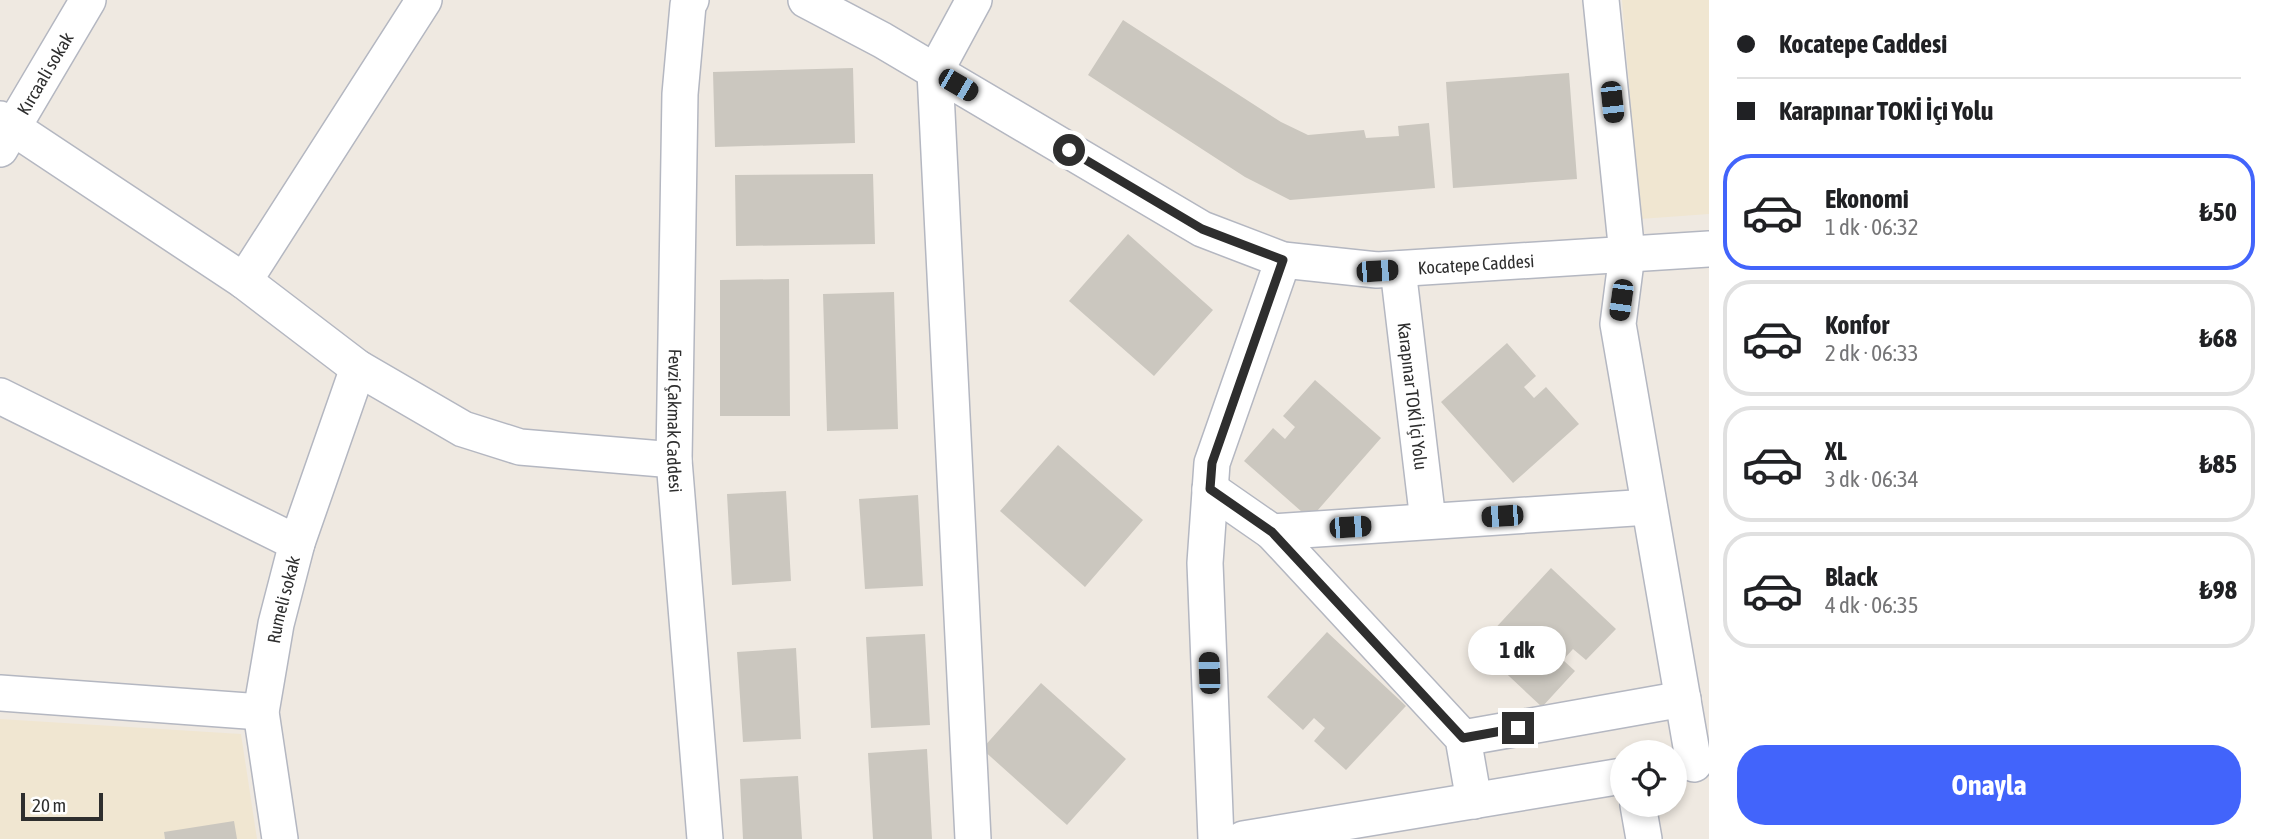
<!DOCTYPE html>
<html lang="tr">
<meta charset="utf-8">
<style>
body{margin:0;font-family:"Asap Condensed",sans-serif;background:#f2f2f2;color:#202124;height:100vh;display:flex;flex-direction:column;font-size:26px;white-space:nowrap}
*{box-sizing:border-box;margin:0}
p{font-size:23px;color:#757577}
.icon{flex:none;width:38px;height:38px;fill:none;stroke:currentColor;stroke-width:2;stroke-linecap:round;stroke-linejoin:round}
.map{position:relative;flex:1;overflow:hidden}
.details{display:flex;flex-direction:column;background:#fff;width:560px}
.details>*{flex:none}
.top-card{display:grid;align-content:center;height:154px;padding:0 28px;background:#fff}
.controls{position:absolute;left:1610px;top:740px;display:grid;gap:14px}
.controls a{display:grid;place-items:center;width:77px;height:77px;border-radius:50%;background:#fff;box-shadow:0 4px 10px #0003;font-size:35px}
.scale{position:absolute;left:21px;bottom:18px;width:82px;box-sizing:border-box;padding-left:7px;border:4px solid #2e2e2e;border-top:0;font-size:19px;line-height:24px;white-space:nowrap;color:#2e2e2e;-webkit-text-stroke:5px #fff;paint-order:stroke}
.end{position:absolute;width:32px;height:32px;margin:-16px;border:9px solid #2e2e2e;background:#fff;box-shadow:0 0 0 4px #fff}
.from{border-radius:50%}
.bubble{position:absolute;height:49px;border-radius:24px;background:#fff;box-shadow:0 4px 10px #0003;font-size:23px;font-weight:700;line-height:49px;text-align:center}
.car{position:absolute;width:21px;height:42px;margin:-21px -10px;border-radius:9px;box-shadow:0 0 5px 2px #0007;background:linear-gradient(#222 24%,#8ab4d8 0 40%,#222 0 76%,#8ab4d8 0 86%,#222 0)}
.top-card b{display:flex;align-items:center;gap:24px;height:66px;font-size:26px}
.top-card b+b{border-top:2px solid #e0e0e0}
.top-card i{width:18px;height:18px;background:#202124}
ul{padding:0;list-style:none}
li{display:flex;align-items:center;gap:21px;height:116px;margin:0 14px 10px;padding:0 14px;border:4px solid #e0e0e0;border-radius:28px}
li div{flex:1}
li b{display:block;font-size:26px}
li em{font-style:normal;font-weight:700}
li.active{border-color:#4264fb}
li>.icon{width:63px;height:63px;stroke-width:1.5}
.cta{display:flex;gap:14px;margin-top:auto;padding:14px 28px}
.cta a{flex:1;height:80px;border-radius:28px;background:#4264fb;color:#fff;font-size:28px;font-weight:700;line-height:80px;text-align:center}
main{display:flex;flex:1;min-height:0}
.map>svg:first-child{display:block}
.education{fill:#f0e6d1}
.building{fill:#cbc7bf}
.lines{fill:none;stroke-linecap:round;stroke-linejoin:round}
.minor-casing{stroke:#b4b7c1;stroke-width:38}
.minor{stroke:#fff;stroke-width:35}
.route{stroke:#2e2e2e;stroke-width:9}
.labels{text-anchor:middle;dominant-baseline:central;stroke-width:7;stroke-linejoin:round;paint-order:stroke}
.street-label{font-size:18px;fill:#2e2e2e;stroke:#fff}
</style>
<main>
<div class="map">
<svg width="1709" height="839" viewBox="0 0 1709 839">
<rect width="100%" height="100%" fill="#efe9e1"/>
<path class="education" d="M1622,0H1709V214L1640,219Z
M0,719L241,734L257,839H0Z"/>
<path class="building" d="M1123,20L1281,122L1308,135L1364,130L1366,138L1399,136L1398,126L1429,123L1435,188L1290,200L1245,177L1088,75Z
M853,68L855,143L715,147L713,72Z
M1569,73L1577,179L1453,188L1446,82Z
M873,174L875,244L736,246L735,175Z
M1128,234L1213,310L1154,376L1069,301Z
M789,279L790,416H720V280Z
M894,292L898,429L827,431L823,294Z
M1507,343L1536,376L1524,387L1534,398L1546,387L1579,424L1513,483L1441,402Z
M1315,380L1381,438L1310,519L1244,461L1273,428L1285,439L1295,427L1283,416Z
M1058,445L1143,520L1085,587L1000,511Z
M786,491L791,581L732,585L727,494Z
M918,495L923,586L865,589L859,499Z
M1551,568L1616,629L1586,660L1573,649L1563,660L1575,671L1542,707L1478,647Z
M1327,632L1406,706L1346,770L1314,741L1325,728L1314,718L1303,730L1267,697Z
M925,634L930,725L871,728L866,637Z
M796,648L801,739L743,742L737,652Z
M1041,683L1126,759L1067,825L982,749Z
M927,749L932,839H873L868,753Z
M798,776L802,839H743L740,779Z
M234,821L237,839H165L164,832Z"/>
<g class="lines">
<g class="minor-casing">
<g id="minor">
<path id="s1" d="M691,0L688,5L680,94L674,460L705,839"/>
<path id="s2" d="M806,0L882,40L1202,229L1283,260L1377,270L1709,249"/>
<path d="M1601,0L1627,254L1618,324L1694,764"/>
<path d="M0,119L244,281L358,368L463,429L520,447L674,460"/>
<path id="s3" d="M0,149L88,0"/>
<path id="s4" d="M1398,269L1428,521"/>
<path d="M244,281L424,0"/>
<path d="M0,396L297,543"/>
<path d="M1210,489L1272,532L1649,507"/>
<path d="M1272,532L1463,738L1474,801"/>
<path d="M0,693L261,712"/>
<path d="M1463,738L1683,699"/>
<path d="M1638,805L1644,839"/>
<path id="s5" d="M280,839L261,712L276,624L297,543L358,368"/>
<path d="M973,839L935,72L974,0"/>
<path d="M1216,839L1205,563L1212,463L1283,260"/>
<path d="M1243,839L1622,776"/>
</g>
</g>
<use href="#minor" class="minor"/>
</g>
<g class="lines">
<path class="route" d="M1069,150L1202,229L1283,260L1212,463L1210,489L1272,532L1463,738L1518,728"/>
</g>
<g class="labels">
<g class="street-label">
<text stroke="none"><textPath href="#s3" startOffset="88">Kırcaali sokak</textPath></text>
<text stroke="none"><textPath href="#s2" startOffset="738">Kocatepe Caddesi</textPath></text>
<text stroke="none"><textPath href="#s4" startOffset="128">Karapınar TOKİ İçi Yolu</textPath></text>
<text stroke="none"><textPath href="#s1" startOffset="422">Fevzi Çakmak Caddesi</textPath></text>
<text stroke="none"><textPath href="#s5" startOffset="243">Rumeli sokak</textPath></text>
</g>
</g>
</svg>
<div class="controls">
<a><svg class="icon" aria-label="locate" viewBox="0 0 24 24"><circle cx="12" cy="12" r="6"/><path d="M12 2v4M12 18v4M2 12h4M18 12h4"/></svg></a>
</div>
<div class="scale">20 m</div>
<i class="end from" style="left:1069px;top:150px"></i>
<i class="end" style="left:1518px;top:728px"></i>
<div class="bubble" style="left:1468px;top:626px;width:98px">1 dk</div>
<i class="car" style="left:958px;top:85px;rotate:120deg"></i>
<i class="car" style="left:1612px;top:102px;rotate:174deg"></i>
<i class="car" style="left:1377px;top:271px;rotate:86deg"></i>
<i class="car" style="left:1621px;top:300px;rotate:188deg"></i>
<i class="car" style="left:1502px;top:516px;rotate:266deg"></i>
<i class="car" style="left:1350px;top:527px;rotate:86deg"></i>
<i class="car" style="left:1209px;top:673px;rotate:358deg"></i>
</div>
<section class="details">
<div class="top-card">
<b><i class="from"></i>Kocatepe Caddesi</b>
<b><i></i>Karapınar TOKİ İçi Yolu</b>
</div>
<ul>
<li class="active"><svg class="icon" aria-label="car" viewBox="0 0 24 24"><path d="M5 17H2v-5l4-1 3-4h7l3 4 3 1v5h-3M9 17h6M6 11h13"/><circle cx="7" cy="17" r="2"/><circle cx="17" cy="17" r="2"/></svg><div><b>Ekonomi</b><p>1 dk · 06:32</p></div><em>₺50</em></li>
<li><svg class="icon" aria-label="car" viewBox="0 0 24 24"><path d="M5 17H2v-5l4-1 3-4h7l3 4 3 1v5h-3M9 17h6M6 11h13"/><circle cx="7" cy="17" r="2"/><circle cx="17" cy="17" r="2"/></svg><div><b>Konfor</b><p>2 dk · 06:33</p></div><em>₺68</em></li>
<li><svg class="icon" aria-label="car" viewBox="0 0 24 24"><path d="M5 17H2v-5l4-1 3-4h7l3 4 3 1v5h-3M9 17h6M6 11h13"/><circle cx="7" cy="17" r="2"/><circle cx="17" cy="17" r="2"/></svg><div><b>XL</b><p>3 dk · 06:34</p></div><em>₺85</em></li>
<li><svg class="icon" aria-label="car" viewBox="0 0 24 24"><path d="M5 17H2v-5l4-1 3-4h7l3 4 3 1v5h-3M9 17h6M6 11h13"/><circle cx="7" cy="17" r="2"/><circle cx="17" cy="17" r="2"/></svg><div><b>Black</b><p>4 dk · 06:35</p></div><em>₺98</em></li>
</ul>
<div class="cta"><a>Onayla</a></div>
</section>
</main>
